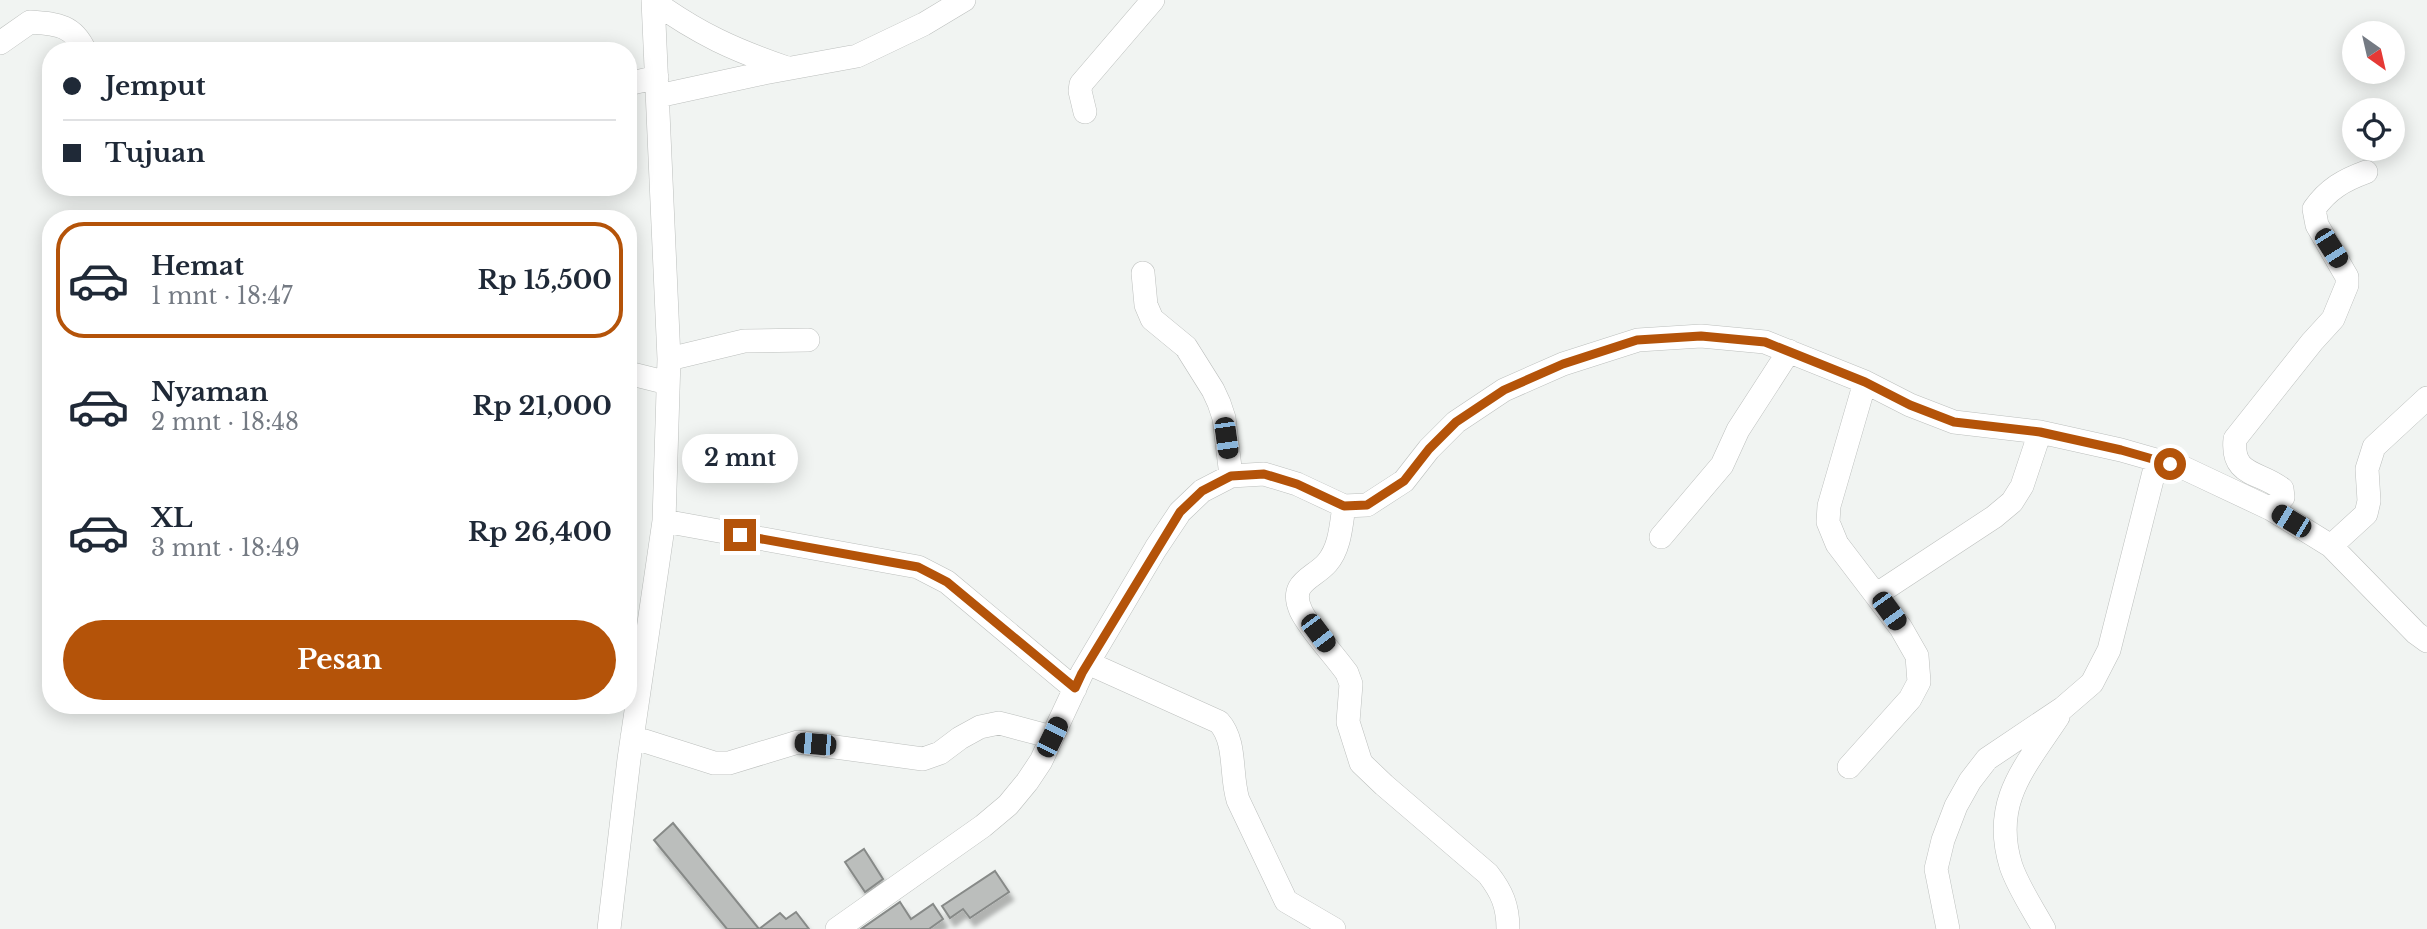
<!DOCTYPE html>
<html lang="id">
<meta charset="utf-8">
<style>
body{margin:0;font-family:"Libre Baskerville",serif;background:#f6f6f7;color:#1f2937;height:100vh;display:flex;flex-direction:column;font-size:26px;white-space:nowrap}
*{box-sizing:border-box;margin:0}
p{font-size:23px;color:#747a83}
.icon{flex:none;width:38px;height:38px;fill:none;stroke:currentColor;stroke-width:2;stroke-linecap:round;stroke-linejoin:round}
.map{position:relative;flex:1;overflow:hidden}
.panel{position:absolute;left:42px;top:210px;width:595px;height:504px;display:flex;flex-direction:column;background:#fff;border-radius:28px;box-shadow:0 4px 18px #0003}
.panel>*{flex:none}
.hud{position:absolute;left:42px;top:42px;width:595px;height:154px;border-radius:28px;box-shadow:0 4px 18px #0003;display:grid;align-content:center;height:154px;padding:0 21px;background:#fff}
.needle{width:46px;rotate:146deg}
.controls{position:absolute;left:2342px;top:21px;display:grid;gap:14px}
.controls a{display:grid;place-items:center;width:63px;height:63px;border-radius:50%;background:#fff;box-shadow:0 4px 18px #0003;font-size:35px}
.end{position:absolute;width:32px;height:32px;margin:-16px;border:9px solid #b45309;background:#fff;box-shadow:0 0 0 4px #fff}
.from{border-radius:50%}
.bubble{position:absolute;height:49px;border-radius:24px;background:#fff;box-shadow:0 4px 18px #0003;font-size:23px;font-weight:700;line-height:49px;text-align:center}
.car{position:absolute;width:21px;height:42px;margin:-21px -10px;border-radius:9px;box-shadow:0 0 5px 2px #0007;background:linear-gradient(#222 24%,#8ab4d8 0 40%,#222 0 76%,#8ab4d8 0 86%,#222 0)}
.hud b{display:flex;align-items:center;gap:24px;height:66px;font-size:26px}
.hud b+b{border-top:2px solid #e0e1e3}
.hud i{width:18px;height:18px;background:#1f2937}
ul{padding:12px 0 0;list-style:none}
li{display:flex;align-items:center;gap:21px;height:116px;margin:0 14px 10px;padding:0 7px;border:4px solid transparent;border-radius:28px}
li div{flex:1}
li b{display:block;font-size:26px}
li em{font-style:normal;font-weight:700}
li.on{border-color:#b45309}
li>.icon{width:63px;height:63px;stroke-width:1.5}
.action{display:flex;gap:14px;margin-top:auto;padding:14px 21px}
.action a{flex:1;height:80px;border-radius:42px;background:#b45309;color:#fff;font-size:28px;font-weight:700;line-height:80px;text-align:center}
.map>svg:first-child{display:block}
.building{fill:#bbbebc;stroke:#878a88;stroke-width:2;filter:url(#shadow)}
.lines{fill:none;stroke-linecap:round;stroke-linejoin:round}
.minor-casing{stroke:#bcbfbd;stroke-width:24}
.minor{stroke:#fff;stroke-width:23}
.route{stroke:#b45309;stroke-width:9}
</style>
<div class="map">
<svg width="2427" height="929" viewBox="0 0 2427 929">
<defs>
<filter id="shadow"><feDropShadow dx="4.5" dy="8" stdDeviation="2" flood-color="#0004"/></filter>
</defs>
<rect width="100%" height="100%" fill="#f1f4f2"/>
<path class="building" d="M673,823L759,929L780,913L786,919L796,912L809,929H727L654,840Z
M864,849L883,879L865,892L845,862Z
M995,871L1009,892L970,918L963,909L950,918L942,906Z
M900,902L911,919L933,904L943,919L929,929H861Z"/>
<g class="lines">
<g class="minor-casing">
<path id="minor" d="M653,1C699,34 734,50 787,68
M0,43L30,22C56,24 73,24 85,51
M628,84L657,77
M658,96L764,73L857,56L924,24L964,0
M1085,112L1080,91L1081,84L1153,0
M1143,273L1146,305L1152,319L1186,347L1213,390L1219,403L1224,418L1231,476
M669,359L744,341L808,340
M628,373L668,383
M1344,506C1341,526 1340,548 1327,563C1313,579 1288,582 1301,611C1309,628 1335,656 1347,673L1351,684L1348,722L1361,763L1384,785L1488,874C1502,892 1508,906 1508,929
M2271,509L2283,497L2282,489C2260,471 2231,477 2235,439L2312,342L2333,319L2347,285V277L2317,225L2314,209C2328,189 2344,180 2366,172
M664,521L918,567L947,582L1075,689
M1661,537L1722,465L1738,430L1789,351
M2331,546L2366,514L2369,501L2367,469L2374,447L2427,398
M1877,594L1994,517L2012,502L2022,486L2040,432
M1088,663L1219,722C1237,742 1230,775 1238,800L1286,901L1334,929
M632,737L714,763H729L798,742L923,759L940,753L960,738L980,727L999,723L1052,737
M1849,767L1910,699L1919,682L1917,656L1901,628L1837,544L1828,522L1829,506L1865,382
M609,929L629,759L664,521L669,359L653,0
M837,929L983,826L1008,805L1027,782L1041,761L1082,673L1156,548L1180,512L1202,491L1231,476L1264,474L1297,484L1344,506L1367,505L1404,481L1429,449L1456,422L1504,390L1563,364L1638,340L1701,336L1765,342L1865,382L1910,405L1954,422L2040,432L2121,450L2184,468L2271,509L2331,546L2416,633L2427,641
M1948,929L1936,869L1943,840L1956,806L1970,781L1987,759L2063,708L2092,683L2109,650L2157,460
M2044,929C2033,909 2018,887 2011,866C1991,802 2025,767 2058,717"/>
</g>
<use href="#minor" class="minor"/>
</g>
<g class="lines">
<path class="route" d="M740,535L918,567L947,582L1075,688L1082,673L1180,512L1202,491L1231,476L1264,474L1297,484L1344,506L1367,505L1404,481L1429,449L1456,422L1504,390L1563,364L1637,340L1701,336L1765,342L1865,382L1910,405L1954,422L2040,432L2121,450L2170,464"/>
</g>
</svg>
<div class="controls">
<a><svg class="needle" viewBox="-14 -14 28 28"><path d="M0-13l5 13h-10z" fill="#e53935"/><path d="M0 13l5-13h-10z" fill="#747a83"/></svg></a>
<a><svg class="icon" aria-label="locate" viewBox="0 0 24 24"><circle cx="12" cy="12" r="6"/><path d="M12 2v4M12 18v4M2 12h4M18 12h4"/></svg></a>
</div>
<i class="end from" style="left:2170px;top:464px"></i>
<i class="end" style="left:740px;top:535px"></i>
<div class="bubble" style="left:682px;top:434px;width:116px">2 mnt</div>
<i class="car" style="left:2331px;top:248px;rotate:148deg"></i>
<i class="car" style="left:1226px;top:438px;rotate:172deg"></i>
<i class="car" style="left:2291px;top:521px;rotate:301deg"></i>
<i class="car" style="left:1889px;top:611px;rotate:144deg"></i>
<i class="car" style="left:1318px;top:633px;rotate:143deg"></i>
<i class="car" style="left:1052px;top:737px;rotate:26deg"></i>
<i class="car" style="left:815px;top:744px;rotate:275deg"></i>
<div class="hud">
<b><i class="from"></i>Jemput</b>
<b><i></i>Tujuan</b>
</div>
<section class="panel">
<ul>
<li class="on"><svg class="icon" aria-label="car" viewBox="0 0 24 24"><path d="M5 17H2v-5l4-1 3-4h7l3 4 3 1v5h-3M9 17h6M6 11h13"/><circle cx="7" cy="17" r="2"/><circle cx="17" cy="17" r="2"/></svg><div><b>Hemat</b><p>1 mnt · 18:47</p></div><em>Rp 15,500</em></li>
<li><svg class="icon" aria-label="car" viewBox="0 0 24 24"><path d="M5 17H2v-5l4-1 3-4h7l3 4 3 1v5h-3M9 17h6M6 11h13"/><circle cx="7" cy="17" r="2"/><circle cx="17" cy="17" r="2"/></svg><div><b>Nyaman</b><p>2 mnt · 18:48</p></div><em>Rp 21,000</em></li>
<li><svg class="icon" aria-label="car" viewBox="0 0 24 24"><path d="M5 17H2v-5l4-1 3-4h7l3 4 3 1v5h-3M9 17h6M6 11h13"/><circle cx="7" cy="17" r="2"/><circle cx="17" cy="17" r="2"/></svg><div><b>XL</b><p>3 mnt · 18:49</p></div><em>Rp 26,400</em></li>
</ul>
<div class="action"><a>Pesan</a></div>
</section>
</div>
